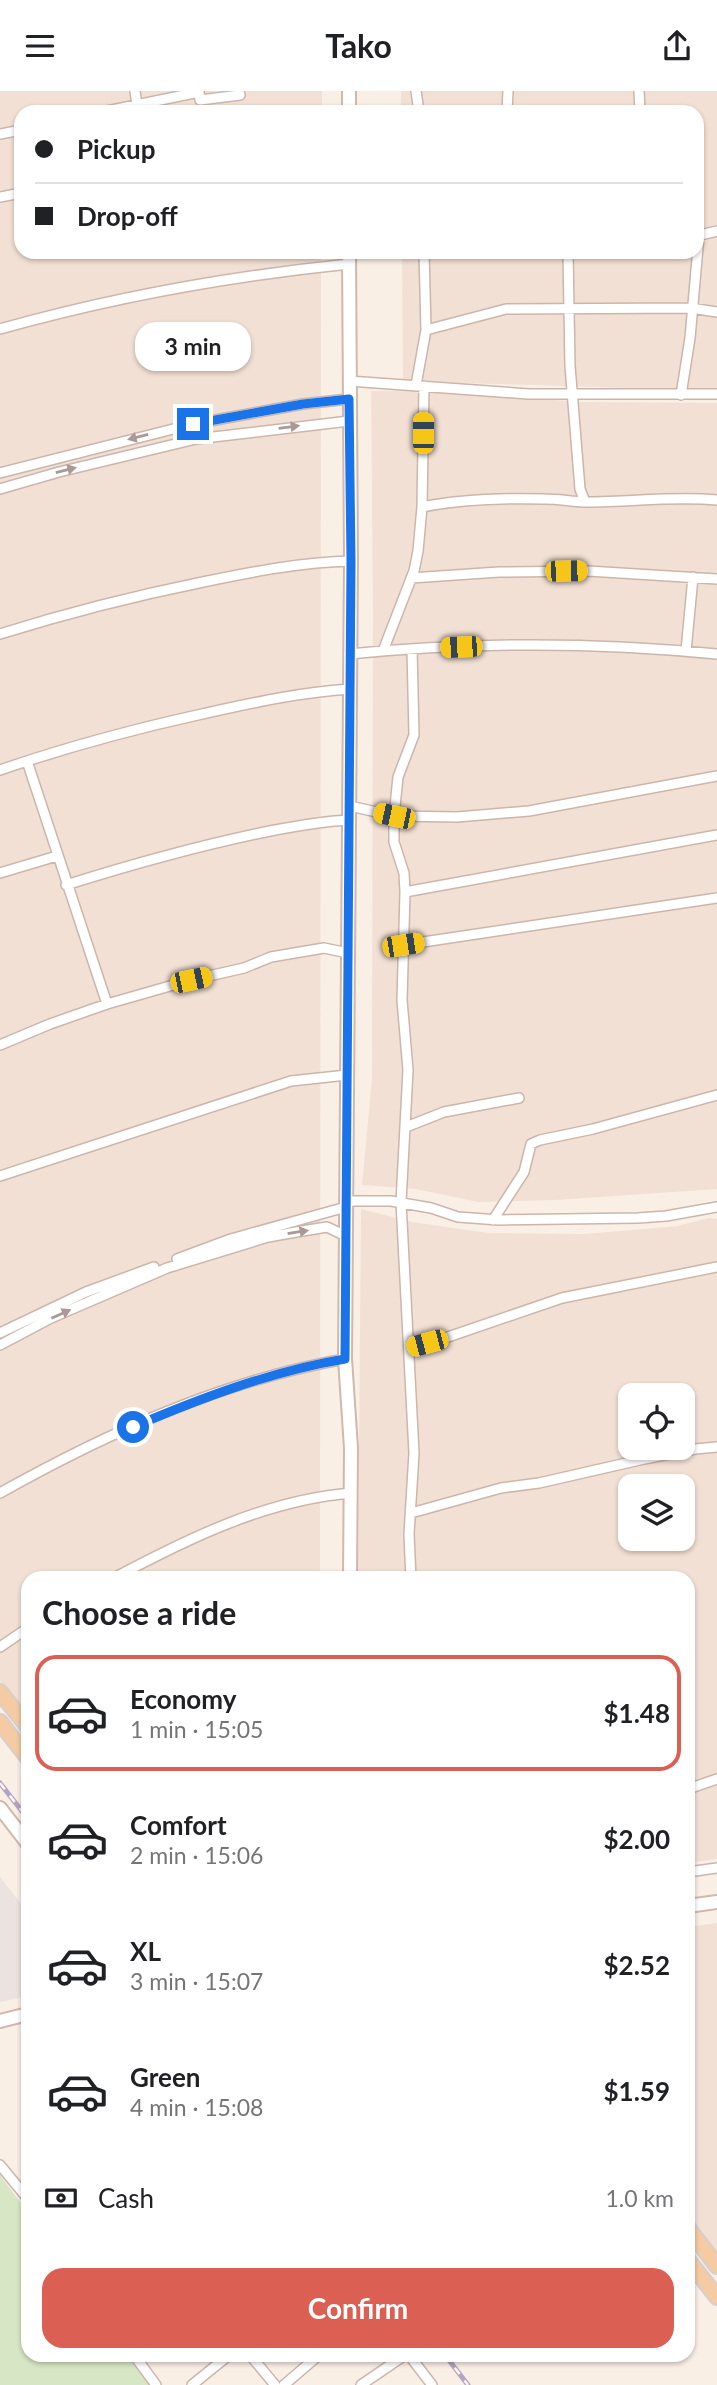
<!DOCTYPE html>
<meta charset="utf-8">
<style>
body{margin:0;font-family:Lato,sans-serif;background:#f6f6f6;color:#202124;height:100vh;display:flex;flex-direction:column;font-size:26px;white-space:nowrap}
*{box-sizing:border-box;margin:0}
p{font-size:23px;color:#757577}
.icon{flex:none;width:38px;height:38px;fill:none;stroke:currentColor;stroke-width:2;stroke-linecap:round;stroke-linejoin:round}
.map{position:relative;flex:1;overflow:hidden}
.panel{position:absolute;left:21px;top:1480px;width:674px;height:791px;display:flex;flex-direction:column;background:#fff;border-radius:21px;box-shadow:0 2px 5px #0004}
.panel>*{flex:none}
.banner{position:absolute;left:14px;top:14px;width:690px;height:154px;border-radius:21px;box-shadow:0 2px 5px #0004;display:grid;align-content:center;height:154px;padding:0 21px;background:#fff}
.fabs{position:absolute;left:618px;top:1292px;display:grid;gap:14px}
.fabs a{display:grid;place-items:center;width:77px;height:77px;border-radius:14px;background:#fff;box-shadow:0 2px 5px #0004;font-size:35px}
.end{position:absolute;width:32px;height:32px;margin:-16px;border:9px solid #1a73e8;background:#fff;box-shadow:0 0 0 4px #fff}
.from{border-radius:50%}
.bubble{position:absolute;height:49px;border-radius:21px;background:#fff;box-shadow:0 2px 5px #0004;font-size:23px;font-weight:700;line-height:49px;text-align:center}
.car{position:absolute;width:21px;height:42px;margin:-21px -10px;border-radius:9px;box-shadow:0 0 5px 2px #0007;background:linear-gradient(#f5c518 24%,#345 0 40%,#f5c518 0 76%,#345 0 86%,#f5c518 0)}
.banner b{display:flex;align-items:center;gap:24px;height:66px;font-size:26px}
.banner b+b{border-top:2px solid #e0e0e0}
.banner i{width:18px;height:18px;background:#202124}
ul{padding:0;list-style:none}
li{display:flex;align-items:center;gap:21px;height:116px;margin:0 14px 10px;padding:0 7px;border:4px solid transparent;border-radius:21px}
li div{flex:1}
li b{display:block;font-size:26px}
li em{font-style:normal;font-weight:700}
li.on{border-color:#db6053}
li>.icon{width:63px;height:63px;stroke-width:1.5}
h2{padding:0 21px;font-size:32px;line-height:84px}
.pay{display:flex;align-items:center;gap:18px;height:77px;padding:0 21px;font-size:26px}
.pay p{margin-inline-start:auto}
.action{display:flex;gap:14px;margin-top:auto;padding:14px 21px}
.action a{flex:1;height:80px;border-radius:21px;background:#db6053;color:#fff;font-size:28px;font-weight:700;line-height:80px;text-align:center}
header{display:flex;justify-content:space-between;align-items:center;height:91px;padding:0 21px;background:#fff;font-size:32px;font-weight:700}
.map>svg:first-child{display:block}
.residential{fill:#f2e0d4;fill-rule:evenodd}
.industrial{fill:#ebe3df}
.green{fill:#d7e7c5}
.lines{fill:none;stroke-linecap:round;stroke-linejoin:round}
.street-casing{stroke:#cbb6ac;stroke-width:12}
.secondary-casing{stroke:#d0b8ad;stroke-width:16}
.primary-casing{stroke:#d7cfcd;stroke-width:18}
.street{stroke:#fff;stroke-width:9}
.secondary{stroke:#fff;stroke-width:12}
.primary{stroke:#f4cba2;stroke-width:14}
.rail-casing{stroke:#b1a5c3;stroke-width:5}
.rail{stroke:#fef4eb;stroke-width:2.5;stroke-dasharray:8;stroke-linecap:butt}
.oneway{fill:#aa9994}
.route{stroke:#1a73e8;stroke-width:9}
</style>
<header><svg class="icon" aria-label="menu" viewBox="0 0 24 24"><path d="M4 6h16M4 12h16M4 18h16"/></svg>Tako<svg class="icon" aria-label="share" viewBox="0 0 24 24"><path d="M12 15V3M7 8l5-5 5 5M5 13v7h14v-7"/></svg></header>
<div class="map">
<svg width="717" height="2294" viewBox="0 0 717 2294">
<rect width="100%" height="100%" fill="#faefe5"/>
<path class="residential" d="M0,0H322V21H21V161H321L320,1487L28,1488V1626L0,1590Z
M401,0H717V300L403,290L402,161H696V21H401Z
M371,300H429L581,311L717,312V1098L556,1109L478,1111L416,1098L362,1094L372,988L373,520Z
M361,1118L412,1131L488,1142L585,1143L678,1135L708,1127L717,1128V1768L688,1772V1488H358ZM630,1304H682V1356H630ZM630,1395H682V1447H630Z
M717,1832V2176L688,2139V1836Z"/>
<path class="industrial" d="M0,1786L28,1822V1905L0,1911Z"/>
<path class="green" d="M0,2084L28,2122V2264L134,2265L156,2294H0Z"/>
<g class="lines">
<g class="street-casing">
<path id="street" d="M135,0L138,21
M416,0L419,21
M639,0L640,21
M102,21L199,1L200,9L240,4L239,0
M507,21L508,0
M0,43L21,39
M0,106L21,102
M696,145L717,140
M568,161L570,275L580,398L585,411
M0,238C114,206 231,185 349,173
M426,239L506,218L691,217L717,221
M349,290L529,303H717
M416,294L426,239L424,161
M681,304L690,247L699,145L696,141
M0,382L193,333L303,313L349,308
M0,398L59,381L196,348L349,330
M422,416C462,408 504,407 545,408C559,408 574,411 588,411C631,411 674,405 717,409
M411,487L499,481L588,480L717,488
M0,543C67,522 134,505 203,491C252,481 301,471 351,470
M383,560L414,480L418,460L422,416L424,295
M686,560L693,486
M349,563C471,551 596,551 717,563
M27,670L107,913
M0,679C67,656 134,638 202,623C252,612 300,601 351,598
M350,715L394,725L457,726L529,720L717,685
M0,782L57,765
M66,794C133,773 201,754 270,740C296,735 323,730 350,729
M405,801L717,744
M403,854L717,807
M0,954L50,933L107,913L191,889L244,877L271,866L324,857L348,862
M406,1036L444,1021L519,1007
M0,1085L291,990L347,984
M347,1110H391L431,1117L458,1126L499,1129L638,1127L666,1125L717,1116
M493,1129L524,1081L531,1053L540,1049L593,1038L717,1004
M177,1168L231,1148L346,1116
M0,1242L86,1201L154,1176
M0,1254L51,1227L167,1177L268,1146L296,1141L327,1136L346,1145
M409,1257L445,1247L562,1207L717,1176
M0,1402C107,1342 224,1289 345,1268
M411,1422L501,1397L539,1392L644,1368L695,1358L717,1356
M112,1488C187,1448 266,1409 351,1402
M411,1488L409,1443L414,1362L401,1111L408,979L402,909L405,801L404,782L394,751V725L398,686L414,644L412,558
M0,1556L28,1537
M688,1698L717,1688
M688,1781L717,1777
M0,2074L28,2108
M134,2264L156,2294
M250,2264L275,2294
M409,2264L432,2294
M192,2294L229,2264
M284,2294L319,2264
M361,2294L405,2264"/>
</g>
<g class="secondary-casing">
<path id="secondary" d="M349,21V0
M349,161L351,470L345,1268L351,1357L350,1488
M0,1717L28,1753
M688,1815L717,1811
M0,1930L28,1923"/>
</g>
<g class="primary-casing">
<path id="primary" d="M0,1601L28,1636
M0,1631L28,1667
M688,2137L717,2175
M688,2169L717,2206"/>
</g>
<use href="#street" class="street"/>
<use href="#secondary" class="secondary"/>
<use href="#primary" class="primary"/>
<g class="rail-casing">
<path id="rail" d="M0,1692L28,1728
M445,2264L468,2294"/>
</g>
<use href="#rail" class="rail"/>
</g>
<defs><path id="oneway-solid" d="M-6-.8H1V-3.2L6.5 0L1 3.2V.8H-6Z" transform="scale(1.75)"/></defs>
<g class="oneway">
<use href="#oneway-solid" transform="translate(289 336) rotate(-7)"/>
<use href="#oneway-solid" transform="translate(138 346) rotate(166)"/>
<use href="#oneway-solid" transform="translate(66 379) rotate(-14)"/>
<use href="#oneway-solid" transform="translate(298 1141) rotate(-9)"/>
<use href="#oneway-solid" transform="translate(61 1223) rotate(-24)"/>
</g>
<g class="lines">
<path class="route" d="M133,1336C201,1307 272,1280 345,1268L351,470L349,308L303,313L193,333"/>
</g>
</svg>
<div class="fabs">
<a><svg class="icon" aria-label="locate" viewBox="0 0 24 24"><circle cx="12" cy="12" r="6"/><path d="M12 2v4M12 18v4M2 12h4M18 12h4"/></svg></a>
<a><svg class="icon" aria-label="layers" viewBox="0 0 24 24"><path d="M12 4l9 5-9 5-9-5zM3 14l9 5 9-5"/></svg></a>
</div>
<i class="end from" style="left:133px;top:1336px"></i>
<i class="end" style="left:193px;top:333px"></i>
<div class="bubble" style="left:135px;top:231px;width:116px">3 min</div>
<i class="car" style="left:423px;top:342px;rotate:0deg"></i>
<i class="car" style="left:566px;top:480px;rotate:89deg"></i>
<i class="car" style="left:461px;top:556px;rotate:268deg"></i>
<i class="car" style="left:394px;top:725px;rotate:282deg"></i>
<i class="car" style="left:403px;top:854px;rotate:81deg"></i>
<i class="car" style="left:191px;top:889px;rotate:78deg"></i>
<i class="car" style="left:427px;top:1252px;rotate:255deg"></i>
<div class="banner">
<b><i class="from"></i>Pickup</b>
<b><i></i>Drop-off</b>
</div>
<section class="panel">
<h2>Choose a ride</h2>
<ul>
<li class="on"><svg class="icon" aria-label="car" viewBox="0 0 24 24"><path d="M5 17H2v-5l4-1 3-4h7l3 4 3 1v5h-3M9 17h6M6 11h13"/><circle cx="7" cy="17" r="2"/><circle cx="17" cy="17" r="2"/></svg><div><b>Economy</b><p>1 min · 15:05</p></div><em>$1.48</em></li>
<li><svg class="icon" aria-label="car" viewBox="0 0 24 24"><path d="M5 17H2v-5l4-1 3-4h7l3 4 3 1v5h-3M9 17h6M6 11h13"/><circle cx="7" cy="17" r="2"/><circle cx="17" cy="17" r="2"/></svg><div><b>Comfort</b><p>2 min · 15:06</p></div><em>$2.00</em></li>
<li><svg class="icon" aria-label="car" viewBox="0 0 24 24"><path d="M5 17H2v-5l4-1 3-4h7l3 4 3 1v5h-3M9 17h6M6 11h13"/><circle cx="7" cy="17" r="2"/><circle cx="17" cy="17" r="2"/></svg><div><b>XL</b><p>3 min · 15:07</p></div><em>$2.52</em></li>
<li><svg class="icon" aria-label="car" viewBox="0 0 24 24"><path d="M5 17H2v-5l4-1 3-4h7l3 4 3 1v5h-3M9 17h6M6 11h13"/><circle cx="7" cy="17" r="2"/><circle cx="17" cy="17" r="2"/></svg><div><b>Green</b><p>4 min · 15:08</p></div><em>$1.59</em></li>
</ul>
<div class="pay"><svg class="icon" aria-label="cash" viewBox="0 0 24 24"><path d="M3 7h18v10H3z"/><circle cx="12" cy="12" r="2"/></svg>Cash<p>1.0 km</p></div>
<div class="action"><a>Confirm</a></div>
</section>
</div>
